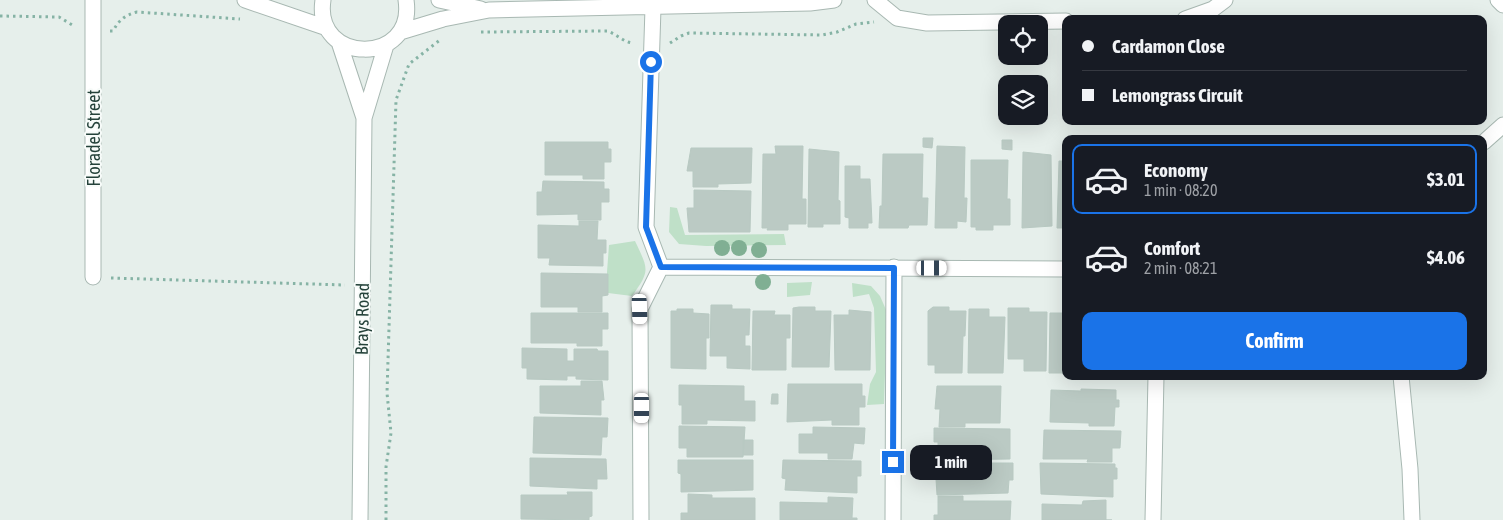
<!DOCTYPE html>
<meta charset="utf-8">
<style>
body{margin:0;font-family:"Asap Condensed",sans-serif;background:#242831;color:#f1f3f6;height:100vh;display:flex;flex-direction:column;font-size:19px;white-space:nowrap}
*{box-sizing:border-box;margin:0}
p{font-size:16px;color:#9ea1a6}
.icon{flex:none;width:28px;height:28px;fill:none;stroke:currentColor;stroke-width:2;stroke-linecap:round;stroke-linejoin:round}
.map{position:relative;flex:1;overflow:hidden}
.side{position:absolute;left:1062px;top:135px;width:425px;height:245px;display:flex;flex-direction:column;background:#171b24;border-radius:10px;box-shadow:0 5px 20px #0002}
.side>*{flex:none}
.top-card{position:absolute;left:1062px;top:15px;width:425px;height:110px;border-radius:10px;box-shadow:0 5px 20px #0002;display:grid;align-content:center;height:110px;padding:0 20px;background:#171b24}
.tools{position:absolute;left:998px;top:15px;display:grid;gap:10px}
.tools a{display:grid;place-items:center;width:50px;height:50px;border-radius:10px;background:#171b24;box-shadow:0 5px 20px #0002;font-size:25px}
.end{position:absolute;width:22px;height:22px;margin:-11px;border:6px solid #1a73e8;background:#fff;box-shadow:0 0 0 2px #fff}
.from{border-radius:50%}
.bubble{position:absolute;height:35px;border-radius:10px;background:#171b24;box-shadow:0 5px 20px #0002;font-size:16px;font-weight:700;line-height:35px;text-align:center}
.car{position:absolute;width:15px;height:30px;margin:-15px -8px;border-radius:6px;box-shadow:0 0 4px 1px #0007;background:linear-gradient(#fff 24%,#345 0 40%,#fff 0 76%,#345 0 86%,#fff 0)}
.top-card b{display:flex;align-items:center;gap:18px;height:48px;font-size:19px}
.top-card b+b{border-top:1px solid #363941}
.top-card i{width:12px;height:12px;background:#f1f3f6}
ul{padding:9px 0 0;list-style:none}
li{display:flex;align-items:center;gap:15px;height:70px;margin:0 10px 8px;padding:0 10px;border:2px solid transparent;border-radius:10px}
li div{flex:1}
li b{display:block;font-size:19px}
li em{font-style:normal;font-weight:700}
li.current{border-color:#1a73e8}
li>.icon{width:45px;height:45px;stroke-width:1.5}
.button{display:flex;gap:10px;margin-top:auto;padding:10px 20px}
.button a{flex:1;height:58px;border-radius:10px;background:#1a73e8;color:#fff;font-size:20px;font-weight:700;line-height:58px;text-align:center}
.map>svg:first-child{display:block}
.green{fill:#bfe0c8}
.building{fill:#bbcac4;stroke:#b8c9c2}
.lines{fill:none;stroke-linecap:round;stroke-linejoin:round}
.minor-casing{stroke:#a8b8b2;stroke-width:17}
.path{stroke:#86b3a5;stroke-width:3;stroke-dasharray:2.5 4;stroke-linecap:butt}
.minor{stroke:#fff;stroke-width:15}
.tree{fill:#80af93}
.route{stroke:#1a73e8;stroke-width:6}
.labels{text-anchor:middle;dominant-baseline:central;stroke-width:4;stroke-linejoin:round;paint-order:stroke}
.street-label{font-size:18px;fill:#24423a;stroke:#f7fbf9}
</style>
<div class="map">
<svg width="1503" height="520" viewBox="0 0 1503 520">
<rect width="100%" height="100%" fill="#e6efeb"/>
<path class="green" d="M670,207L677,208L685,235L784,234L786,245L706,246L679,244L669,232Z
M635,241C648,269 651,270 632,296L608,293L607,272L609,245Z
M812,282L810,295L787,297V283Z
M852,283L871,286L880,296L887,312L884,404L867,405L870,384L876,372L874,308L869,294L853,297Z"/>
<path class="building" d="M923,138H933L932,148L923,147Z
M1002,140H1012V150L1002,149Z
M545,142H608V149H611V162H604V179H583V175H545Z
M775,146H803L802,199H806V224H788V230H767L768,228H762L763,154H776Z
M937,146L965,147L964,198H967L966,222L957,221V228H935Z
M691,148H752L751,183L718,184V187H693V171H687Z
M809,149L839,152L838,200L840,201V224H823V227H808Z
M1023,152L1051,155L1052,226L1022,228Z
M883,154H923L922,198H928L927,225H909L908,228H879L880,206H882Z
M971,160H1008L1007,199H1010V225H993V230H976V227H971Z
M1059,161H1066V232V228H1057Z
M845,166H860V179H870L872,223H868V228H849V218L845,217Z
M543,181L604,182V189H609V202H601V220H578V214L537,215V192H542Z
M694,190L751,191L750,232H689L687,208H694Z
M579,221H598L597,240H606V253H603V266L549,265L550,258H538V225L579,226Z
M541,273L608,274V295L602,296V312H578V307H541Z
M711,305H732V309H750L749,335H745V346H750V369L727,368V356H710Z
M799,307H815V311H831L829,367H792L793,308Z
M933,307H949V311H966L965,336H963L962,373H935V365H928V311Z
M1008,308H1029V312H1047L1046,371H1024V359H1008Z
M677,309H693V313L709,314V338H706V369L671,368V311H677Z
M969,309H989V317H1005L1003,373H968Z
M849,310L871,312L870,370H835L834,315H849Z
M753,311H775L774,315H790V338H786V370H752Z
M531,313H608V329H602V346H577V343H531Z
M1050,313H1066V373H1049Z
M522,348L567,349V361H574V349H597L598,351H608V380L576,379V376H567V380L527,379V368H522Z
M581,381H602L604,400H601V415L540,413V386H581Z
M788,384H862V396H865V407H859V425H832V420L787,422Z
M679,385L744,386V401H755V421L707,420V424H682V405H679Z
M937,386H1001L1000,423H965V427H939L940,409H935Z
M1081,389L1116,390V400H1119V407H1115L1114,426H1089V423L1050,422L1051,390L1081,391Z
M772,394H778V404H771Z
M534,417L608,418L607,437H602L601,455L533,453Z
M679,426L745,427L743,457H687V448H679Z
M813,427L865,428L864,444L854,443L852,459H828V453H799V434H813Z
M934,428L1010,429V459L938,460V442H934Z
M1044,430L1121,431L1120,448H1112V462H1087L1088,459H1043Z
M743,440H753V455H743Z
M530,458L606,459L607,479H597V489L530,486Z
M678,460H753V490L681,492V474L678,473Z
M783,460L861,461V476H857V493L785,490L786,479L782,478Z
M935,463H1013V480H1009L1008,493L937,495Z
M1040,463L1115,464V468H1117V479H1113V497L1041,494Z
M567,492H592V516L589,517V520L521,519V495H568Z
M688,494L712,495V498H755V520H681V513H688Z
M938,496H963V501H1011L1010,520H934V515H938Z
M828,497L853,498L852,518H857V520H780V502L828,503Z
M1106,500V520H1112H1042V504L1082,505L1083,501Z"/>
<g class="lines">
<g class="minor-casing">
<path id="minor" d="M93,0V277
M245,0L327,28
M323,0C313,65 416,66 406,0
M439,0L481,9
M875,0L897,18L927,23L1066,21
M1498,0L1503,5
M1185,19L1213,9L1225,0
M400,32L443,19L489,10L810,3L834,0
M339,42L364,118
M1484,142L1503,125
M661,267L1066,269
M1401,376L1410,469L1412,520
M360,520L364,118L386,45
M641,520L640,309L661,267L646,227L653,8
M893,520L894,267
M1153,520L1156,376"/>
</g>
<path class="path" d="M0,16L59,17L74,26
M110,31H113C119,20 125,15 137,12L240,19
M481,32L607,31C617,34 624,43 634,43
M670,43L681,36L689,33L822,35L837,32L856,24L874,22
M111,278L345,285
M386,520V467L391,433L387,393L396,100L409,64L440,40"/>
<use href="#minor" class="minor"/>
</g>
<g class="tree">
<circle cx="722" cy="248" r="8"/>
<circle cx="739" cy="248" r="8"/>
<circle cx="759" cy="250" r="8"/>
<circle cx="763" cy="282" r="8"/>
</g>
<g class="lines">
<path class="route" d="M651,62L646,227L661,267L894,268L893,462"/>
</g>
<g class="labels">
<g class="street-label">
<text transform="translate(93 138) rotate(-90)">Floradel Street</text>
<text transform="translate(362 319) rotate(-89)">Brays Road</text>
</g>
</g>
</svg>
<div class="tools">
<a><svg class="icon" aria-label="locate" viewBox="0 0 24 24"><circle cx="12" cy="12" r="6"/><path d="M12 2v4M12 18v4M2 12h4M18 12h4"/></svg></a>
<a><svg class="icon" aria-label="layers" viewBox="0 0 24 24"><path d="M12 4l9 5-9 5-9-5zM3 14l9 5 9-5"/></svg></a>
</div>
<i class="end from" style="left:651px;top:62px"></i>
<i class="end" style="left:893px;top:462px"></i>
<div class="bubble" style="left:910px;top:445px;width:82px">1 min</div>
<i class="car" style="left:932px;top:268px;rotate:90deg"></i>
<i class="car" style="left:640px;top:309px;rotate:178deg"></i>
<i class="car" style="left:642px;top:408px;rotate:180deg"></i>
<div class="top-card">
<b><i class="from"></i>Cardamon Close</b>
<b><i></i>Lemongrass Circuit</b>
</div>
<section class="side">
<ul>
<li class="current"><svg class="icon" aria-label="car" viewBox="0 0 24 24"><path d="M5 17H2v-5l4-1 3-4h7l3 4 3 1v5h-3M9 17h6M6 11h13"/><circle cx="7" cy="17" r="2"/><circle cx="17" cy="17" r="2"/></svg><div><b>Economy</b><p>1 min · 08:20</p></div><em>$3.01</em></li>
<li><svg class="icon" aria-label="car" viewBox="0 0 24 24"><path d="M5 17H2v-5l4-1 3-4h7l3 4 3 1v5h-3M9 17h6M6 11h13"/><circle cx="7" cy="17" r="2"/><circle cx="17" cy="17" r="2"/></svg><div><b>Comfort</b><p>2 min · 08:21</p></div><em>$4.06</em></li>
</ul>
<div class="button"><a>Confirm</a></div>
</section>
</div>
